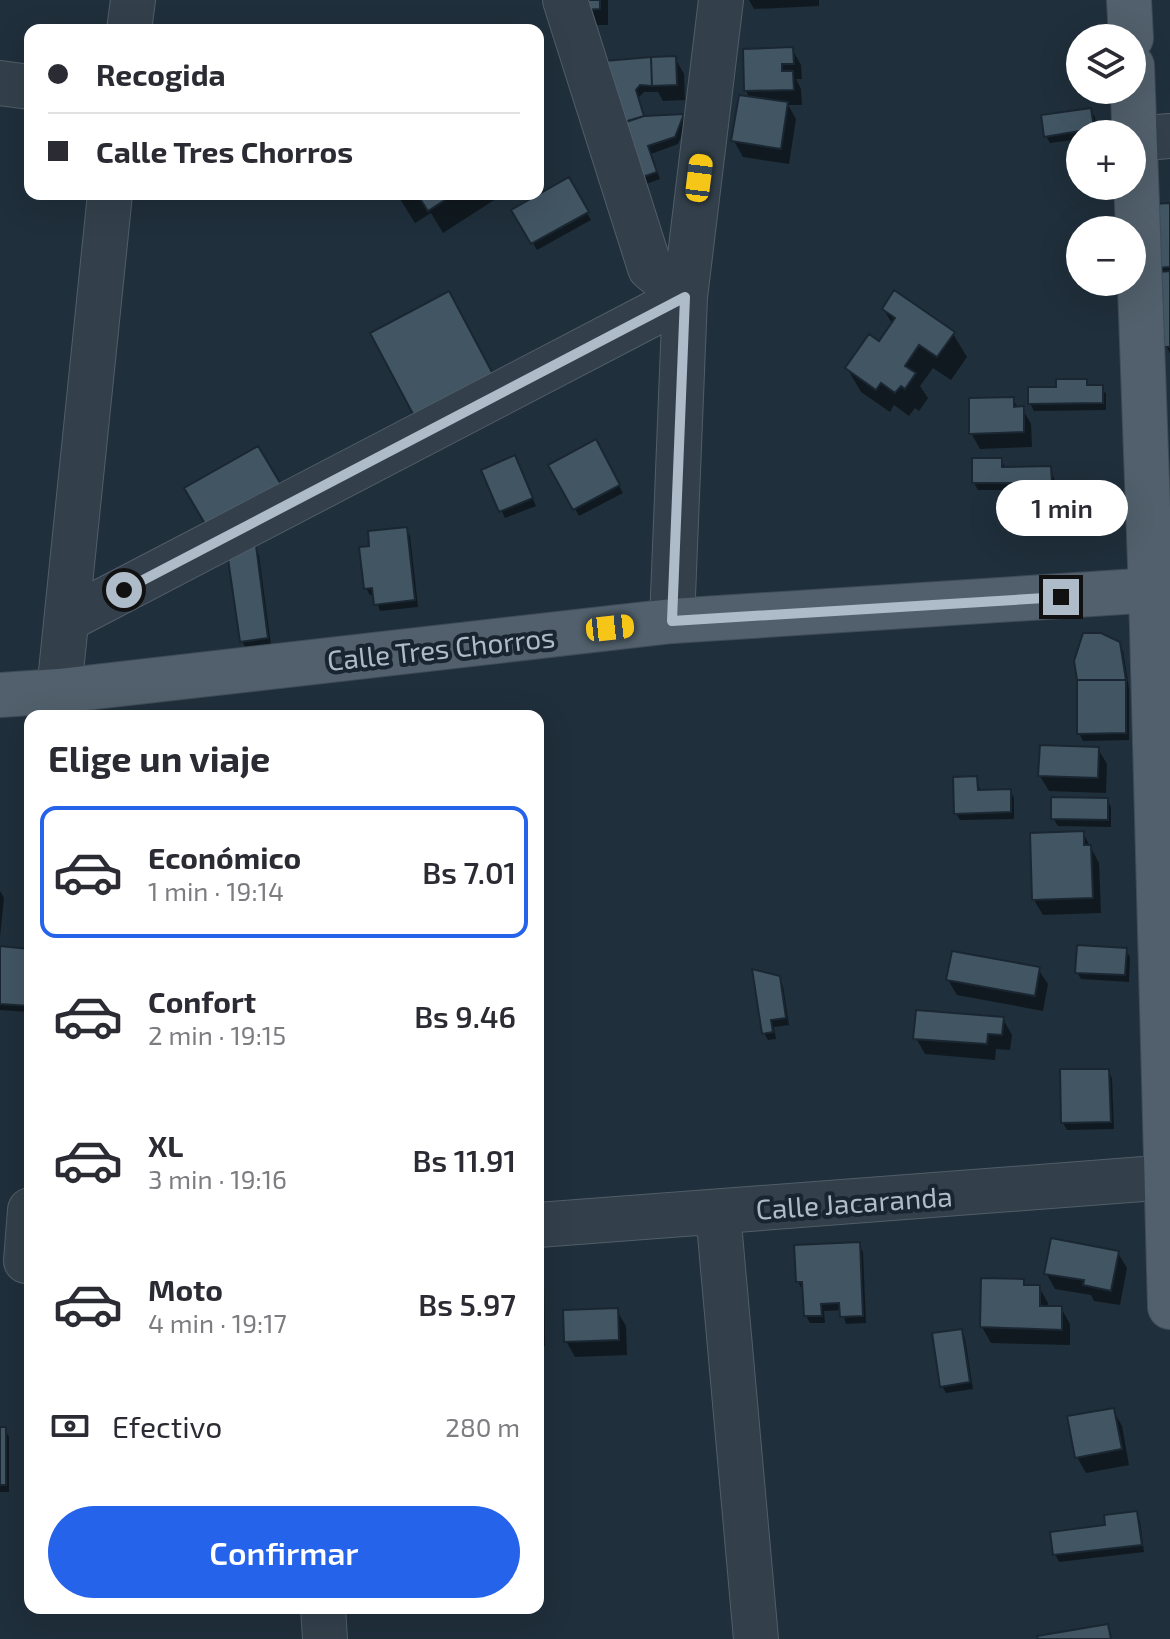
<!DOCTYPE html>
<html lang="es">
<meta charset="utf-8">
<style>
body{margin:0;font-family:"Exo 2",sans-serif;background:#f2f2f3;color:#2b2b33;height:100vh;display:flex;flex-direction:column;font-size:30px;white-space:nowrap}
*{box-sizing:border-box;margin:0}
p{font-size:26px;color:#7c7c81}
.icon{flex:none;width:44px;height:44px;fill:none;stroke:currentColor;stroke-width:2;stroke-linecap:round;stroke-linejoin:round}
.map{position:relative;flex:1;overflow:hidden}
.panel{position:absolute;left:24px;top:710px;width:520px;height:904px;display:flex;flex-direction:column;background:#fff;border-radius:16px;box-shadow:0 8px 32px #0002}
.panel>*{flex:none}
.top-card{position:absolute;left:24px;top:24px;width:520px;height:176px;border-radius:16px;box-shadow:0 8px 32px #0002;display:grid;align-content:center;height:176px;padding:0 24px;background:#fff}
.fabs{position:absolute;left:1066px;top:24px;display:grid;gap:16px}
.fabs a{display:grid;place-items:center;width:80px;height:80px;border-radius:50%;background:#fff;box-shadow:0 8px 32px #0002;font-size:40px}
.end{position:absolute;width:36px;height:36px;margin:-18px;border:10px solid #aebbc8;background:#111;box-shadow:0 0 0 4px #111}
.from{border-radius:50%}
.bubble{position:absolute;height:56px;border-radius:28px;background:#fff;box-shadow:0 8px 32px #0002;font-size:26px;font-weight:600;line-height:56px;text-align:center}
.car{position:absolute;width:24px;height:48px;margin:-24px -12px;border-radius:10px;box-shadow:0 0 6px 2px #0007;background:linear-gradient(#f5c518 24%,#345 0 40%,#f5c518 0 76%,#345 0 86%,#f5c518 0)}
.top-card b{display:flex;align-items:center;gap:28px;height:76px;font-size:30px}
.top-card b+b{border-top:2px solid #e1e1e2}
.top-card i{width:20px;height:20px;background:#2b2b33}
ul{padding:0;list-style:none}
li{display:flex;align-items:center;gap:24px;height:132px;margin:0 16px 12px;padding:0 8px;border:4px solid transparent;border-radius:16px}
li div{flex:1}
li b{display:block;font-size:30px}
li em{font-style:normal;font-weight:600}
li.active{border-color:#2563eb}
li>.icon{width:72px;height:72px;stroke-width:1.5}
h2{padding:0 24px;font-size:36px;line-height:96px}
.pay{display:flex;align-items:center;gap:20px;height:88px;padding:0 24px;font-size:30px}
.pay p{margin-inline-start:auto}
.button{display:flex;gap:16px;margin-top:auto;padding:16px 24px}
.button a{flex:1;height:92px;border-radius:48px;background:#2563eb;color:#fff;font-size:32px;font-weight:600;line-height:92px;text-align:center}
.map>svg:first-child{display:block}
.shadow{fill:#0007}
.building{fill:#425563;stroke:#1a2732;stroke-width:2}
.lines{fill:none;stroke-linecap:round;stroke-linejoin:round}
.minor-casing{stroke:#515e69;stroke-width:46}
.major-casing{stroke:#3f4c58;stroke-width:46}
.minor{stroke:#33404b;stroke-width:44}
.major{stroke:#51606c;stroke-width:44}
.route{stroke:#aebbc8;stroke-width:10}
.labels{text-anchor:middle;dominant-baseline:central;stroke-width:8;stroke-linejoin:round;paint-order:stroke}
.street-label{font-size:28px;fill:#aebbc8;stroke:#192530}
</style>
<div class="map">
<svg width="1170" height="1639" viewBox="0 0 1170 1639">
<rect width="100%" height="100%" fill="#1f2f3b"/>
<path class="shadow" d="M580,0H608V25H592Z
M749,0H819V6L754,9Z
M792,49L801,65L802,79H796L801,89L802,105H788L796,119L789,164L743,157L734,141L750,98L746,91Z
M675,58L684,74L685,100L663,101L658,92H644L638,98L645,118L683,116L687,123L678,144L651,154L660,179L640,186L606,62Z
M1090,110L1095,117L1097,134H1080V139L1050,143L1046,136Z
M568,180L591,220L537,250L514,210Z
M397,194H497L499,197L443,233L431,213L415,223Z
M1170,205V353L1166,346L1157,267Z
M884,310L953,334L967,357L951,380L933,368L920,386L928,398L919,411L915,408L909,416L894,405L890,412L861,392L847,368L880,343L893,325Z
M1086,381L1090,387H1101L1106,394V410L1034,411L1030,403L1058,389Z
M1013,399L1018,408H1022L1031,424L1032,447L980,449L971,433Z
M595,442L623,493L579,516L551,465Z
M1001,460L1005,467L1050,468L1060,494V514L1021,516L1017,509L1016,490H978L974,483Z
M518,465L536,506L505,518L484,471Z
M406,529L410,536L418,607L380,611L375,595H370L366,588L372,548Z
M255,548L259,555L271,645L246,649L242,641Z
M1118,643L1123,651L1129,689V740L1083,741L1079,733L1076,661Z
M1098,749L1107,764L1106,793L1049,791L1040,776Z
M976,778L981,792L1010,791L1014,798V819L960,820L956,813Z
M1107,800L1111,807V827L1058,826L1053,818Z
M1083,833L1099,863L1101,913L1043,915L1034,900Z
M0,891L4,898L0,937Z
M0,948L30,951V1012L0,1010Z
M1126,950L1130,957L1129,982L1081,979L1077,972Z
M1038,969L1048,984L1043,1011L957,995L948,980Z
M778,978L783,986L789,1025L774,1027L776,1039L768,1040L764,1033Z
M1003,1019L1012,1035L1010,1050L996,1049L995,1060L925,1054L916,1038Z
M1108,1071L1112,1078L1114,1129L1067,1130L1063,1123Z
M859,1245L863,1252L866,1323L846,1324L842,1310L824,1311L825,1323H810L806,1316L805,1288L802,1289L798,1282Z
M1118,1253L1127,1268L1120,1305L1094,1301L1091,1295L1055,1289L1046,1273Z
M538,1272L544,1282L545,1346H538Z
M1022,1281L1026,1287H1039L1048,1303V1308H1061L1070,1324V1345L991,1343L982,1327Z
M617,1311L626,1326L627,1355L575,1357L566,1341Z
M961,1331L965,1338L973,1389L946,1393L942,1386Z
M1113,1410L1122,1426L1129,1465L1086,1473L1077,1457Z
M0,1429H5L9,1437V1492H0Z
M1136,1513L1140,1521L1144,1552L1059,1562L1055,1554Z"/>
<path class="building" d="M578,0H600V9L581,10Z
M793,47L794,64H782V71H793L794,90L744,91L743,49Z
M676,56L677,85L652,86L651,57Z
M651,57L652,86L640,85L636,90L644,116L624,122L604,61Z
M739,95L788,102L781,149L731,141Z
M1091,108L1095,134H1080V131L1044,137L1041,115Z
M684,114L675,137L648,146L657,172L634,180L614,126L644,116Z
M569,177L589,212L531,244L511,210Z
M417,194H454L428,211Z
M1170,203V267L1155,268L1151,204Z
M1170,271V347H1164L1159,272Z
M894,290L955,332L937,357L919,345L905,366L916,373L905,389L901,386L895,393L881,383L876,390L845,368L869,334L879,341L895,318L882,309Z
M449,291L493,374L414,416L370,333Z
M1056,379H1087V385H1103V403L1028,404V387H1056Z
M1014,397V407L1024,406V432L969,434V398Z
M596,439L620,485L573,510L548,465Z
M258,446L285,491L211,534L184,488Z
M515,455L533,498L499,512L481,470Z
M972,458H1002V467L1051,466L1052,483H972Z
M1014,483L1056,485L1057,507L1015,510Z
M407,527L415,600L374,605L372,588L364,589L359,547L369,546L368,531Z
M256,545L268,638L240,642L228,559Z
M1083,633H1101L1120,642L1126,680H1077L1074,661Z
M1077,680H1126V733L1077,734Z
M1040,745L1099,747L1098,778L1038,776Z
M977,776L978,790L1011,789V812L954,814L953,777Z
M1051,797L1108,798V820L1051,819Z
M1084,831V845H1091L1093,898L1032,900L1030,833Z
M1077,945L1127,948L1125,975L1075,973Z
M0,946L30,949V1006L0,1004Z
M952,951L1040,967L1035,996L946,980Z
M752,969L780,976L786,1018L771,1020L773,1032L762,1034Z
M916,1010L1004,1017L1002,1035L988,1034L987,1044L913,1039Z
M1060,1069H1109L1111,1122L1061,1123Z
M1051,1238L1119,1251L1111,1291L1083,1285L1084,1280L1044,1274Z
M860,1242L863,1316L840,1317L839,1303L821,1304L822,1316H804L802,1282H796L794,1245Z
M981,1278L1024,1279V1285H1040V1306H1062V1330L980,1327Z
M618,1308L619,1340L564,1342L563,1310Z
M962,1329L970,1382L940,1387L932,1333Z
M1114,1408L1122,1449L1075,1458L1067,1416Z
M0,1427H6V1485H0Z
M1137,1511L1142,1545L1053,1555L1050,1532L1105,1525L1104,1515Z
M1108,1624L1111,1639H1038L1037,1636Z"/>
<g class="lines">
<g class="minor-casing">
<path id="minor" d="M129,30L133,0
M0,83L30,87
M1136,139L1170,136
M68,619L685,297L650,268L565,0
M672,621L685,297L721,0
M59,691L110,194
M718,1212L756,1639
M538,1225L1170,1177
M26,1261L30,1210
M323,1608L325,1639"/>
</g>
<g class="major-casing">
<path id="major" d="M1129,0L1131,38
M1132,66L1151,591L1170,1307
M0,695L59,691L672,621L1170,589"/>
</g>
<use href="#minor" class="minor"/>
<use href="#major" class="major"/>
</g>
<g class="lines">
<path class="route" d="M124,590L685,297L672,621L1061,597"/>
</g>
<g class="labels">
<g class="street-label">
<text transform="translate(441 648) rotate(-6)">Calle Tres Chorros</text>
<text transform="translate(854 1202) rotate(-4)">Calle Jacaranda</text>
</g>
</g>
</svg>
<div class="fabs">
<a><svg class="icon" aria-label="layers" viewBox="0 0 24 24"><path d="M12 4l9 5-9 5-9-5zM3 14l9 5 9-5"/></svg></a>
<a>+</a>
<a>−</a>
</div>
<i class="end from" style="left:124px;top:590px"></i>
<i class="end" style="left:1061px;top:597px"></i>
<div class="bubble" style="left:996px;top:480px;width:132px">1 min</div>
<i class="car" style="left:699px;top:178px;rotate:7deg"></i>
<i class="car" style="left:610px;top:628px;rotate:84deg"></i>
<div class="top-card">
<b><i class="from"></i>Recogida</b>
<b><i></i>Calle Tres Chorros</b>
</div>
<section class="panel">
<h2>Elige un viaje</h2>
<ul>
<li class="active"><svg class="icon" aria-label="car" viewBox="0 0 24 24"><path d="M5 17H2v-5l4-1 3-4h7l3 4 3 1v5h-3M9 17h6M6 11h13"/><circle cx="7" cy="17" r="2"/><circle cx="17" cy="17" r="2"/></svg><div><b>Económico</b><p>1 min · 19:14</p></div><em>Bs 7.01</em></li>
<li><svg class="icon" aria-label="car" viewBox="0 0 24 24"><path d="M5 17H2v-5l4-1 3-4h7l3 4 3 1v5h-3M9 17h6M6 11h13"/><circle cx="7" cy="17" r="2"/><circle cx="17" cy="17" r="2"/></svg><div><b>Confort</b><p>2 min · 19:15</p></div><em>Bs 9.46</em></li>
<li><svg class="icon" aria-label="car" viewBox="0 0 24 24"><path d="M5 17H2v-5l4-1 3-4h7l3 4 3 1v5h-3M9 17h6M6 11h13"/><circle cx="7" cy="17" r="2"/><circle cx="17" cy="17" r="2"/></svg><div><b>XL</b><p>3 min · 19:16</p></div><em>Bs 11.91</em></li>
<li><svg class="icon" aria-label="car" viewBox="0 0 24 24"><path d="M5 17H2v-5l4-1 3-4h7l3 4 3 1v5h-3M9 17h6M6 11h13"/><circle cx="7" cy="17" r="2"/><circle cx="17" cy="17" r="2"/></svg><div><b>Moto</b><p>4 min · 19:17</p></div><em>Bs 5.97</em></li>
</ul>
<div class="pay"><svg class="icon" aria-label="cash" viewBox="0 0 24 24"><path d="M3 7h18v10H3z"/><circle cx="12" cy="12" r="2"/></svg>Efectivo<p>280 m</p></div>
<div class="button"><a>Confirmar</a></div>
</section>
</div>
